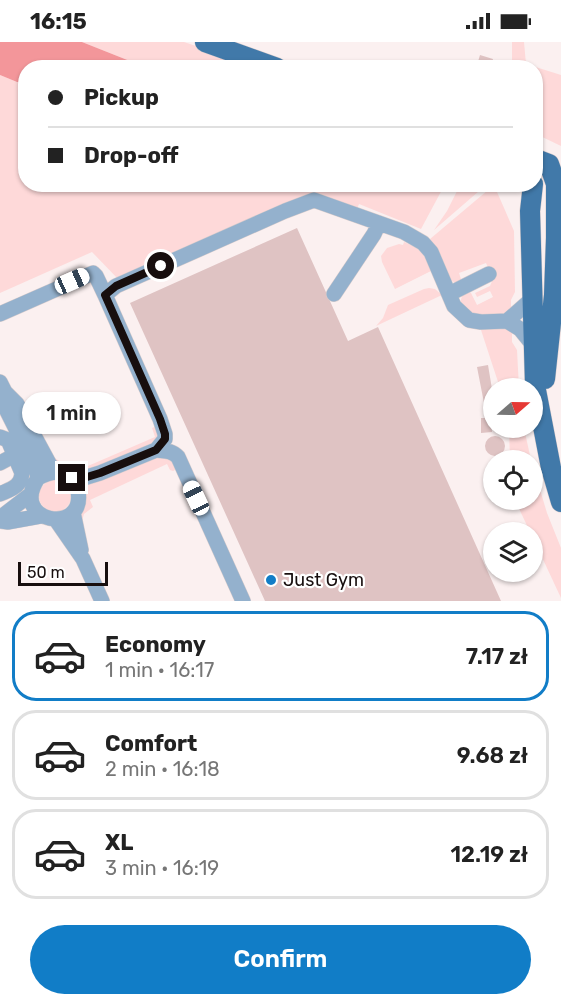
<!DOCTYPE html>
<meta charset="utf-8">
<style>
body{margin:0;font-family:Rubik,sans-serif;background:#f2f2f2;color:#222;height:100vh;display:flex;flex-direction:column;font-size:22px;white-space:nowrap}
*{box-sizing:border-box;margin:0}
p{font-size:20px;color:#767676}
.icon{flex:none;width:33px;height:33px;fill:none;stroke:currentColor;stroke-width:2;stroke-linecap:round;stroke-linejoin:round}
.map{position:relative;height:559px;overflow:hidden}
.sheet{display:flex;flex-direction:column;background:#fff;flex:1}
.sheet>*{flex:none}
.top-card{position:absolute;left:18px;top:18px;width:525px;height:132px;border-radius:24px;box-shadow:0 2px 4px #0004;display:grid;align-content:center;height:132px;padding:0 30px;background:#fff}
.needle{width:39px;rotate:70deg}
.tools{position:absolute;left:483px;top:336px;display:grid;gap:12px}
.tools a{display:grid;place-items:center;width:60px;height:60px;border-radius:50%;background:#fff;box-shadow:0 2px 4px #0004;font-size:30px}
.scale{position:absolute;left:18px;bottom:15px;width:90px;box-sizing:border-box;padding-left:6px;border:3px solid #170e0e;border-top:0;font-size:16px;line-height:21px;white-space:nowrap;color:#170e0e;-webkit-text-stroke:4px #fff;paint-order:stroke}
.end{position:absolute;width:27px;height:27px;margin:-14px;border:8px solid #170e0e;background:#fff;box-shadow:0 0 0 3px #fff}
.from{border-radius:50%}
.bubble{position:absolute;height:42px;border-radius:21px;background:#fff;box-shadow:0 2px 4px #0004;font-size:20px;font-weight:600;line-height:42px;text-align:center}
.car{position:absolute;width:18px;height:36px;margin:-18px -9px;border-radius:8px;box-shadow:0 0 4px 2px #0007;background:linear-gradient(#fff 24%,#345 0 40%,#fff 0 76%,#345 0 86%,#fff 0)}
.top-card b{display:flex;align-items:center;gap:21px;height:57px;font-size:22px}
.top-card b+b{border-top:2px solid #e0e0e0}
.top-card i{width:15px;height:15px;background:#222}
ul{padding:10px 0 0;list-style:none}
li{display:flex;align-items:center;gap:18px;height:90px;margin:0 12px 9px;padding:0 18px;border:3px solid #e0e0e0;border-radius:24px}
li div{flex:1}
li b{display:block;font-size:22px}
li em{font-style:normal;font-weight:600}
li.on{border-color:#117dc7}
li>.icon{width:54px;height:54px;stroke-width:1.5}
.button{display:flex;gap:12px;margin-top:auto;padding:12px 30px}
.button a{flex:1;height:69px;border-radius:36px;background:#117dc7;color:#fff;font-size:24px;font-weight:600;line-height:69px;text-align:center}
.status{display:flex;justify-content:space-between;align-items:center;height:42px;padding:0 30px;background:#fff;direction:ltr}
.status svg{height:16px;fill:currentColor}
.map>svg:first-child{display:block}
.green{fill:#fed9d9}
.forest{fill:#f3969a}
.building{fill:#dfc3c3}
.lines{fill:none;stroke-linecap:round;stroke-linejoin:round}
.minor-casing{stroke:#d7cccc;stroke-width:16}
.major-casing{stroke:#d7cccc;stroke-width:21}
.minor{stroke:#94b1cd;stroke-width:15}
.major{stroke:#4179a9;stroke-width:20}
.route{stroke:#170e0e;stroke-width:8}
.poi-dot{fill:#117dc7;stroke:#fff;stroke-width:2}
.labels{text-anchor:middle;dominant-baseline:central;stroke-width:4.5;stroke-linejoin:round;paint-order:stroke}
.poi-label{font-size:18px;fill:#170e0e;stroke:#fff;text-anchor:start}
</style>
<div class="status"><b>16:15</b><svg viewBox="0 0 49 12"><path d="M0 12V9h3v3zM5 12V6h3v6zM10 12V3h3v9zM15 12V0h3v12zM26 1h20v11H26zM47 4h2v5h-2z"/></svg></div>
<div class="map">
<svg width="561" height="559" viewBox="0 0 561 559">
<rect width="100%" height="100%" fill="#fbf0f0"/>
<path class="green" d="M82,0H184L258,25H145Z
M512,0H524L526,22L561,33V104L536,92V26L512,25Z
M0,33L17,40H25L26,142L486,143L434,188L447,169L458,147L444,144L421,187L359,162L357,167L310,152L119,238L92,210L0,251Z
M494,143L514,189L515,250L511,258V270L503,272L476,273C463,270 455,260 466,249L471,251L477,263L493,255L490,249L477,255L475,251L490,244L493,237L486,221L459,231L462,240C458,241 457,242 452,239C446,234 434,206 430,197Z
M404,200C421,207 423,210 431,227V229L395,247L382,220L381,214L387,206L399,202L403,203Z
M429,246L435,247L442,253L376,284L383,276L388,263L424,247Z
M503,285L512,287V300L517,308L519,346H500L481,288L473,286Z
M157,384L161,392L153,402L85,430H79L53,419L52,413C59,421 67,423 77,420L81,427L155,395L152,386Z
M509,386H524L531,418H510Z
M162,413L172,417L177,427L173,429L170,428L167,422L90,458L93,465L84,472L82,479L79,481L86,458L85,443L95,440Z
M533,424L547,471L561,506V556L533,496L532,490H530L515,458H532Z
M39 454a16 16 0 1 1 32 0a16 16 0 1 1-32 0Z"/>
<path class="forest" d="M0,0H82L145,25L26,26L25,40H17L0,33Z"/>
<path class="building" d="M480,13L493,17L491,26H476Z
M297,186L348,299L378,285L501,559H265L130,261Z
M488,323L494,359L484,361L477,325Z
M481,376H491L492,390L481,391Z
M485 404a10 10 0 1 1 20 0a10 10 0 1 1-20 0Z
M494,419V438L489,435L486,430L487,424L490,420Z"/>
<g class="lines">
<g class="minor-casing">
<path id="minor" d="M334,252L374,192L379,181
M449,252L489,232
M105,253L116,244L285,169L314,158L404,190L423,201L431,210L454,264L469,278L481,280L507,279L520,287L533,303
M0,272L93,231L96,234L105,253L160,377L165,392V397L156,408L100,431L87,435L72,436
M507,279L532,257
M0,340L5,350L17,362L50,423L57,429
M5,350L4,363L36,427L38,436C8,481 86,494 78,449C75,427 54,427 38,436
M0,395L8,398L22,431C21,445 11,447 0,452
M156,408C165,409 171,408 178,415L243,559
M0,421L15,413
M73,470L81,508
M56,478L83,517L102,559
M0,479L8,480L41,474
M1,479L5,472L31,452"/>
</g>
<g class="major-casing">
<path id="major" d="M205,0L277,26
M536,117L549,122L556,142V196L554,253L545,337
M533,142L530,169L535,343L551,426L561,460"/>
</g>
<use href="#minor" class="minor"/>
<use href="#major" class="major"/>
</g>
<g class="lines">
<path class="route" d="M72,436L87,435L100,431L156,408L165,397V392L160,377L105,253L116,244L161,224"/>
</g>
<circle class="poi-dot" cx="271" cy="538" r="6"/>
<g class="labels">
<g class="poi-label">
<text x="283" y="538">Just Gym</text>
</g>
</g>
</svg>
<div class="tools">
<a><svg class="needle" viewBox="-14 -14 28 28"><path d="M0-13l5 13h-10z" fill="#e53935"/><path d="M0 13l5-13h-10z" fill="#767676"/></svg></a>
<a><svg class="icon" aria-label="locate" viewBox="0 0 24 24"><circle cx="12" cy="12" r="6"/><path d="M12 2v4M12 18v4M2 12h4M18 12h4"/></svg></a>
<a><svg class="icon" aria-label="layers" viewBox="0 0 24 24"><path d="M12 4l9 5-9 5-9-5zM3 14l9 5 9-5"/></svg></a>
</div>
<div class="scale">50 m</div>
<i class="end from" style="left:161px;top:224px"></i>
<i class="end" style="left:72px;top:436px"></i>
<div class="bubble" style="left:22px;top:350px;width:99px">1 min</div>
<i class="car" style="left:72px;top:239px;rotate:66deg"></i>
<i class="car" style="left:196px;top:456px;rotate:335deg"></i>
<div class="top-card">
<b><i class="from"></i>Pickup</b>
<b><i></i>Drop-off</b>
</div>
</div>
<section class="sheet">
<ul>
<li class="on"><svg class="icon" aria-label="car" viewBox="0 0 24 24"><path d="M5 17H2v-5l4-1 3-4h7l3 4 3 1v5h-3M9 17h6M6 11h13"/><circle cx="7" cy="17" r="2"/><circle cx="17" cy="17" r="2"/></svg><div><b>Economy</b><p>1 min · 16:17</p></div><em>7.17 zł</em></li>
<li><svg class="icon" aria-label="car" viewBox="0 0 24 24"><path d="M5 17H2v-5l4-1 3-4h7l3 4 3 1v5h-3M9 17h6M6 11h13"/><circle cx="7" cy="17" r="2"/><circle cx="17" cy="17" r="2"/></svg><div><b>Comfort</b><p>2 min · 16:18</p></div><em>9.68 zł</em></li>
<li><svg class="icon" aria-label="car" viewBox="0 0 24 24"><path d="M5 17H2v-5l4-1 3-4h7l3 4 3 1v5h-3M9 17h6M6 11h13"/><circle cx="7" cy="17" r="2"/><circle cx="17" cy="17" r="2"/></svg><div><b>XL</b><p>3 min · 16:19</p></div><em>12.19 zł</em></li>
</ul>
<div class="button"><a>Confirm</a></div>
</section>
